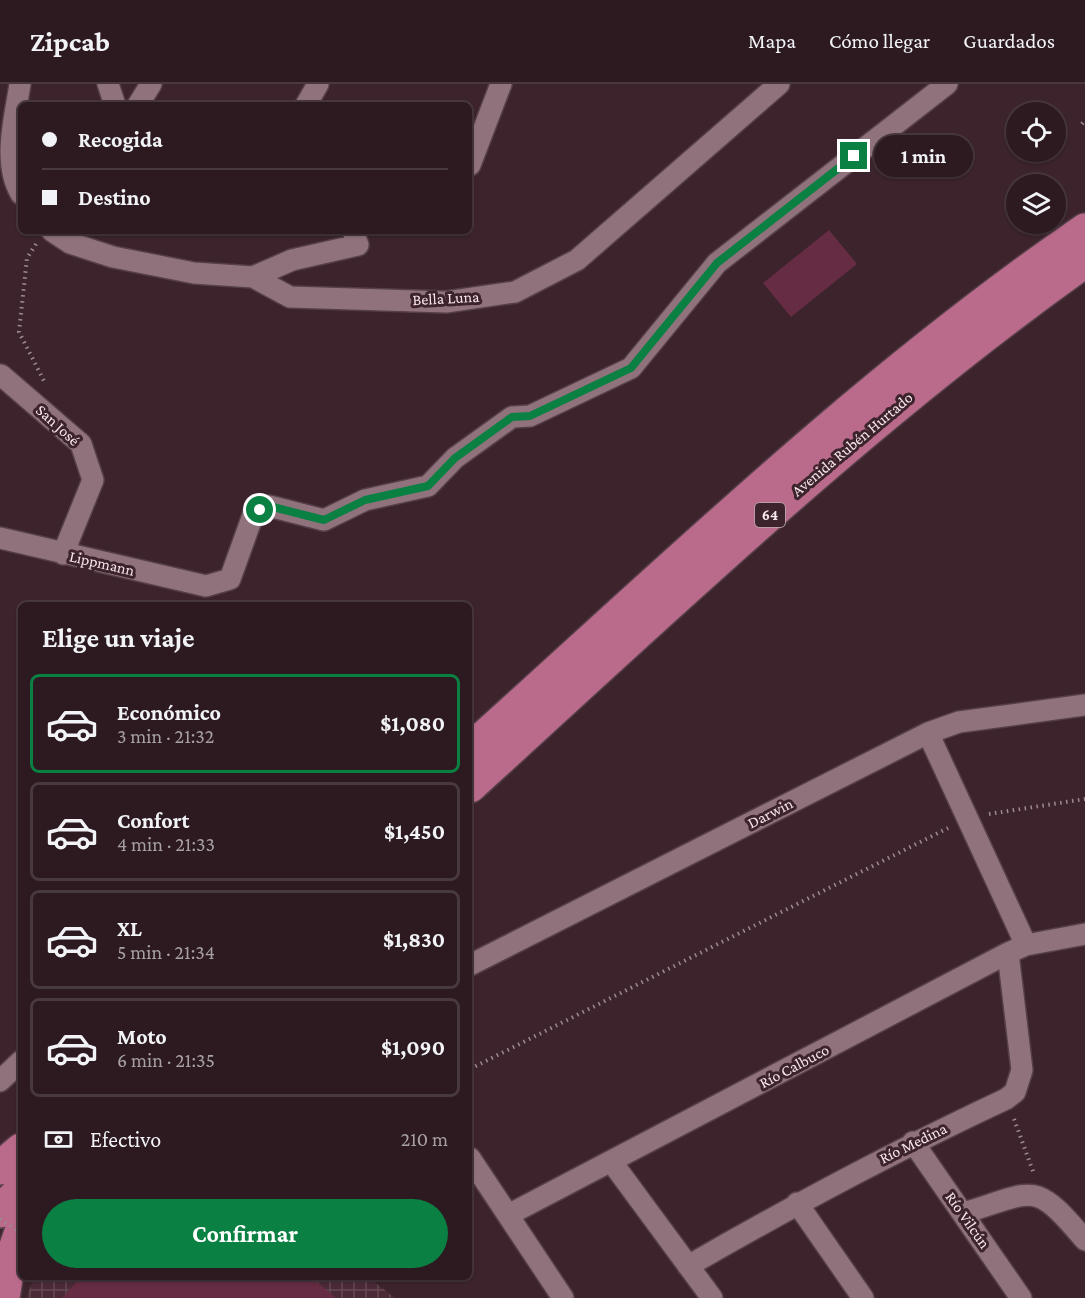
<!DOCTYPE html>
<html lang="es">
<meta charset="utf-8">
<style>
body{margin:0;font-family:"Crimson Pro",serif;background:#35232a;color:#f1f3f6;height:100vh;display:flex;flex-direction:column;font-size:22px;white-space:nowrap}
*{box-sizing:border-box;margin:0}
p{font-size:20px;color:#a7a1a5}
.icon{flex:none;width:33px;height:33px;fill:none;stroke:currentColor;stroke-width:2;stroke-linecap:round;stroke-linejoin:round}
.map{position:relative;flex:1;overflow:hidden}
.side{position:absolute;left:18px;top:518px;width:454px;height:678px;display:flex;flex-direction:column;background:#2d1a21;border-radius:9px;box-shadow:0 2px 4px #0004,0 0 0 2px #48383f}
.side>*{flex:none}
.banner{position:absolute;left:18px;top:18px;width:454px;height:132px;border-radius:9px;box-shadow:0 2px 4px #0004,0 0 0 2px #48383f;display:grid;align-content:center;height:132px;padding:0 24px;background:#2d1a21}
.controls{position:absolute;left:1006px;top:18px;display:grid;gap:12px}
.controls a{display:grid;place-items:center;width:60px;height:60px;border-radius:50%;background:#2d1a21;box-shadow:0 2px 4px #0004,0 0 0 2px #48383f;font-size:30px}
.end{position:absolute;width:27px;height:27px;margin:-14px;border:8px solid #0b8043;background:#fff;box-shadow:0 0 0 3px #fff}
.from{border-radius:50%}
.bubble{position:absolute;height:42px;border-radius:21px;background:#2d1a21;box-shadow:0 2px 4px #0004,0 0 0 2px #48383f;font-size:20px;font-weight:700;line-height:42px;text-align:center}
.banner b{display:flex;align-items:center;gap:21px;height:57px;font-size:22px}
.banner b+b{border-top:2px solid #48383f}
.banner i{width:15px;height:15px;background:#f1f3f6}
ul{padding:0;list-style:none}
li{display:flex;align-items:center;gap:18px;height:99px;margin:0 12px 9px;padding:0 12px;border:3px solid #48383f;border-radius:9px}
li div{flex:1}
li b{display:block;font-size:22px}
li em{font-style:normal;font-weight:700}
li.current{border-color:#0b8043}
li>.icon{width:54px;height:54px;stroke-width:1.5}
h2{padding:0 24px;font-size:27px;line-height:72px}
.pay{display:flex;align-items:center;gap:15px;height:66px;padding:0 24px;font-size:22px}
.pay p{margin-inline-start:auto}
.cta{display:flex;gap:12px;margin-top:auto;padding:12px 24px}
.cta a{flex:1;height:69px;border-radius:36px;background:#0b8043;color:#fff;font-size:24px;font-weight:700;line-height:69px;text-align:center}
header{display:flex;align-items:center;gap:36px;box-sizing:border-box;height:84px;padding:0 30px;background:#2d1a21;border-bottom:2px solid #48383f}
header strong{font-size:28px}
nav{display:flex;gap:33px;margin-inline-start:auto;font-size:21px}
.map>svg:first-child{display:block}
.industrial{fill:url(#industrial-grid)}
.green{fill:#652c43}
.lines{fill:none;stroke-linecap:round;stroke-linejoin:round}
.minor-casing{stroke:#553f48;stroke-width:24}
.trunk-casing{stroke:#553f48;stroke-width:36}
.path{stroke:#9f8a91;stroke-width:4;stroke-dasharray:1.5 4.5;stroke-linecap:butt}
.minor{stroke:#90727c;stroke-width:21}
.trunk{stroke:#ba6a8a;stroke-width:33}
.path-bridge{stroke:#9f8a91;stroke-width:4;stroke-dasharray:1.5 4.5;stroke-linecap:butt}
.route{stroke:#0b8043;stroke-width:8}
.labels{text-anchor:middle;dominant-baseline:central;stroke-width:6;stroke-linejoin:round;paint-order:stroke}
.shield{fill:#3c232c;stroke:#bfabb2;stroke-width:1.5}
.shield-label{font-size:15px;font-weight:bold;fill:#f7e5eb}
.street-label{font-size:16px;fill:#f7e5eb;stroke:#3c232c}
</style>
<header>
<strong>Zipcab</strong>
<nav><a>Mapa</a><a>Cómo llegar</a><a>Guardados</a></nav>
</header>
<div class="map">
<svg width="1085" height="1214" viewBox="0 0 1085 1214">
<defs>
<pattern id="industrial-grid" width="8" height="8" patternUnits="userSpaceOnUse" patternTransform="scale(1.5)"><rect width="8" height="8" fill="#4a2a36"/><path d="M0 4h8M4 0v8" fill="none" stroke="#654953"/></pattern>
</defs>
<rect width="100%" height="100%" fill="#3c232c"/>
<path class="industrial" d="M35,1192L368,1193L395,1214H26Z"/>
<path class="green" d="M829,146L857,180L791,233L763,199Z
M81,1193H311L336,1214H62Z"/>
<g class="lines">
<g class="minor-casing">
<path id="minor" d="M20,0C15,34 2,78 21,110
M108,0L115,21
M138,21L151,0
M306,21L318,0
M470,81L501,0
M52,147L70,159L113,173L194,189L253,193L290,213L446,218L515,208L577,176L779,0
M253,193L292,176L358,161L353,147
M1,291L81,360L93,396L63,470
M0,454L206,502L230,495L253,431L269,422L324,436L365,416L428,402L455,374L512,333L530,332L631,284L717,179L947,0
M928,649L1026,861
M470,881L928,649L959,638L1085,621
M0,997L21,977
M913,1058L1021,1214
M470,1074L563,1214
M611,1077L712,1214
M797,1119L863,1214
M964,1129C1036,1107 1033,1095 1085,1156
M508,1131L1008,869L1026,861L1085,850
M688,1182C792,1122 897,1066 1006,1015L1015,1008L1022,986L1008,869"/>
</g>
<g class="trunk-casing">
<path id="trunk" d="M470,666C669,487 864,298 1085,146
M470,702C669,521 865,333 1085,177
M0,1084L21,1066
M0,1127L21,1107
M3,1214L7,1188L21,1148"/>
</g>
<path class="path" d="M1082,40L1085,36
M36,160L27,174L19,248L44,297
M989,730L1085,715
M470,985L948,744
M1014,1035L1034,1090"/>
<use href="#minor" class="minor"/>
<use href="#trunk" class="trunk"/>
<path class="path-bridge" d="M0,1135L21,1149"/>
</g>
<g class="lines">
<path class="route" d="M260,426L269,422L324,436L365,416L428,402L455,374L512,333L530,332L631,284L717,179L854,72"/>
</g>
<g class="labels">
<rect class="shield" x="755" y="419" width="30" height="24" rx="4.5"/>
<g class="shield-label">
<text x="770" y="431">64</text>
</g>
<g class="street-label">
<text transform="translate(446 214) rotate(-3)">Bella Luna</text>
<text transform="translate(58 341) rotate(42)">San José</text>
<text transform="translate(852 360) rotate(-40)">Avenida Rubén Hurtado</text>
<text transform="translate(102 479) rotate(13)">Lippmann</text>
<text transform="translate(770 729) rotate(-27)">Darwin</text>
<text transform="translate(794 982) rotate(-28)">Río Calbuco</text>
<text transform="translate(913 1059) rotate(-26)">Río Medina</text>
<text transform="translate(968 1136) rotate(55)">Río Vilcún</text>
</g>
</g>
</svg>
<div class="controls">
<a><svg class="icon" aria-label="locate" viewBox="0 0 24 24"><circle cx="12" cy="12" r="6"/><path d="M12 2v4M12 18v4M2 12h4M18 12h4"/></svg></a>
<a><svg class="icon" aria-label="layers" viewBox="0 0 24 24"><path d="M12 4l9 5-9 5-9-5zM3 14l9 5 9-5"/></svg></a>
</div>
<i class="end from" style="left:260px;top:426px"></i>
<i class="end" style="left:854px;top:72px"></i>
<div class="bubble" style="left:874px;top:51px;width:99px">1 min</div>
<div class="banner">
<b><i class="from"></i>Recogida</b>
<b><i></i>Destino</b>
</div>
<section class="side">
<h2>Elige un viaje</h2>
<ul>
<li class="current"><svg class="icon" aria-label="car" viewBox="0 0 24 24"><path d="M5 17H2v-5l4-1 3-4h7l3 4 3 1v5h-3M9 17h6M6 11h13"/><circle cx="7" cy="17" r="2"/><circle cx="17" cy="17" r="2"/></svg><div><b>Económico</b><p>3 min · 21:32</p></div><em>$1,080</em></li>
<li><svg class="icon" aria-label="car" viewBox="0 0 24 24"><path d="M5 17H2v-5l4-1 3-4h7l3 4 3 1v5h-3M9 17h6M6 11h13"/><circle cx="7" cy="17" r="2"/><circle cx="17" cy="17" r="2"/></svg><div><b>Confort</b><p>4 min · 21:33</p></div><em>$1,450</em></li>
<li><svg class="icon" aria-label="car" viewBox="0 0 24 24"><path d="M5 17H2v-5l4-1 3-4h7l3 4 3 1v5h-3M9 17h6M6 11h13"/><circle cx="7" cy="17" r="2"/><circle cx="17" cy="17" r="2"/></svg><div><b>XL</b><p>5 min · 21:34</p></div><em>$1,830</em></li>
<li><svg class="icon" aria-label="car" viewBox="0 0 24 24"><path d="M5 17H2v-5l4-1 3-4h7l3 4 3 1v5h-3M9 17h6M6 11h13"/><circle cx="7" cy="17" r="2"/><circle cx="17" cy="17" r="2"/></svg><div><b>Moto</b><p>6 min · 21:35</p></div><em>$1,090</em></li>
</ul>
<div class="pay"><svg class="icon" aria-label="cash" viewBox="0 0 24 24"><path d="M3 7h18v10H3z"/><circle cx="12" cy="12" r="2"/></svg>Efectivo<p>210 m</p></div>
<div class="cta"><a>Confirmar</a></div>
</section>
</div>
